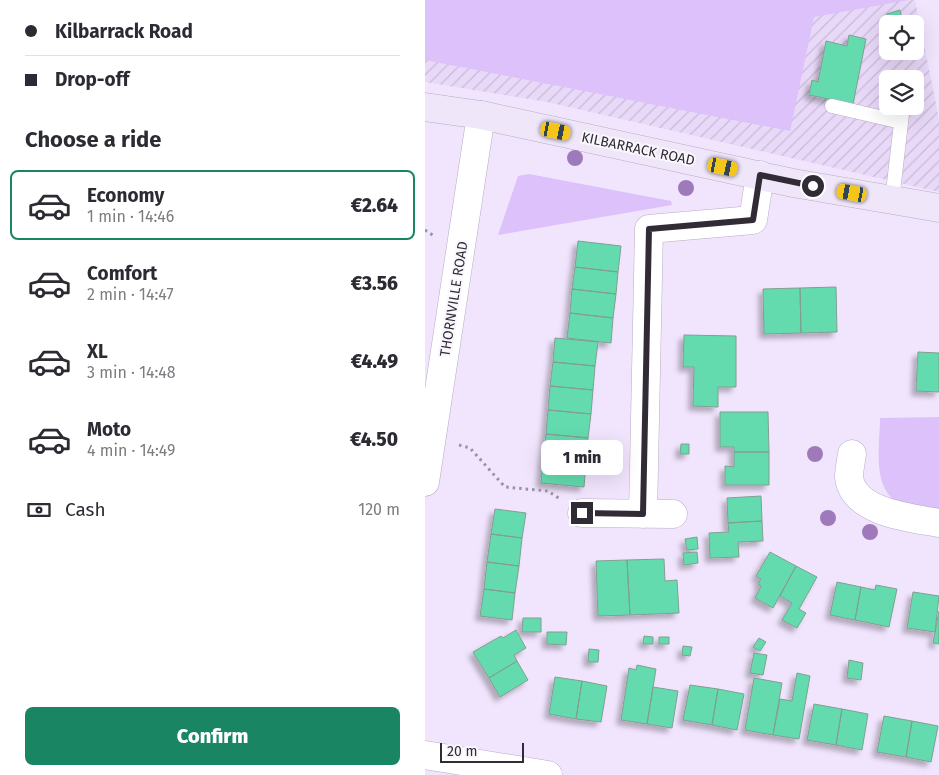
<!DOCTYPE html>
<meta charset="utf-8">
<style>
body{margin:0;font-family:"Fira Sans",sans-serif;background:#f7f7f7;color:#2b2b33;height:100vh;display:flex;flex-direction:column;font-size:19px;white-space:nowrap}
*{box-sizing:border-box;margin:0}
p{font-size:16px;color:#7c7c81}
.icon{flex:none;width:28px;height:28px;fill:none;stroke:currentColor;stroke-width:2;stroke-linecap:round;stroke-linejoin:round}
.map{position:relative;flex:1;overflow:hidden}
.panel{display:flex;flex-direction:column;background:#fff;width:425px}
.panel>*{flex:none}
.top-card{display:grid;align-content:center;height:110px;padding:0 25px;background:#fff}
.tools{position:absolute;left:454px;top:15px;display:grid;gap:10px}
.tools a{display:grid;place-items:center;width:45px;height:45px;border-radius:8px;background:#fff;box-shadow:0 5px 20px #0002;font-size:25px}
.scale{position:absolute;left:15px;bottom:12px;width:84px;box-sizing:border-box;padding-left:5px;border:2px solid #302b35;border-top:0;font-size:14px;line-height:18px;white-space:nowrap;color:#302b35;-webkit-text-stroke:4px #f9f6fc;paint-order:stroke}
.end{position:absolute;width:22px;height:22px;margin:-11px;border:6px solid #302b35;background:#fff;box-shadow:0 0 0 2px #fff}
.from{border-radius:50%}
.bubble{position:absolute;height:35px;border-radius:8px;background:#fff;box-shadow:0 5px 20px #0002;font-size:16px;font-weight:800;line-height:35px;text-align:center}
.car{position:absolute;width:15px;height:30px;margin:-15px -8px;border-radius:6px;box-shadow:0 0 4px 1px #0007;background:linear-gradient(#f5c518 24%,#345 0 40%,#f5c518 0 76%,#345 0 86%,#f5c518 0)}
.top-card b{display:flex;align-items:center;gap:18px;height:48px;font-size:19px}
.top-card b+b{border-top:1px solid #e1e1e2}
.top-card i{width:12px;height:12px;background:#2b2b33}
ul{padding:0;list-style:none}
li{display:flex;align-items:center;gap:15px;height:70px;margin:0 10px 8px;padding:0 15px;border:2px solid transparent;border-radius:8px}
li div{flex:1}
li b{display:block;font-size:19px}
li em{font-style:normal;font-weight:800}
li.on{border-color:#198563}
li>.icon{width:45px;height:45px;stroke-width:1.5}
h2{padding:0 25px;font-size:22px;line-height:60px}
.pay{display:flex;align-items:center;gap:12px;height:55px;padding:0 25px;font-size:19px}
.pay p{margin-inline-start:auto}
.cta{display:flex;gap:10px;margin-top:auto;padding:10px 25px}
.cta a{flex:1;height:58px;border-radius:8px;background:#198563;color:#fff;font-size:20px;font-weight:800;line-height:58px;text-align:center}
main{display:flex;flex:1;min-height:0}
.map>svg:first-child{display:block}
.industrial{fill:url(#industrial-furrows);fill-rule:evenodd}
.green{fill:#dcc1fa}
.building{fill:#64dbae;stroke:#829e91;filter:url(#shadow)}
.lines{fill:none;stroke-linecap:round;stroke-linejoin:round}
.service-casing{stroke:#b8acc4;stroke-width:15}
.minor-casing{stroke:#b8acc4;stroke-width:29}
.secondary-casing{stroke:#b8acc4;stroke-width:29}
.path{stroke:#9a91a3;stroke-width:3;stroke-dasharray:2.5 4;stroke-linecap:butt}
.service{stroke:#fff;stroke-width:14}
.minor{stroke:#fff;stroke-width:28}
.secondary{stroke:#f0e6fa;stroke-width:28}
.tree{fill:#9f7abb}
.route{stroke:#302b35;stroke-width:6}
.labels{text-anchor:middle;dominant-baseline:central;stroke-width:4;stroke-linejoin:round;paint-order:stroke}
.street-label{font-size:14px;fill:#302b35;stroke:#f9f6fc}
</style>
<main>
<section class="panel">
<div class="top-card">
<b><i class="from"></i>Kilbarrack Road</b>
<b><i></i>Drop-off</b>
</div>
<h2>Choose a ride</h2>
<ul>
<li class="on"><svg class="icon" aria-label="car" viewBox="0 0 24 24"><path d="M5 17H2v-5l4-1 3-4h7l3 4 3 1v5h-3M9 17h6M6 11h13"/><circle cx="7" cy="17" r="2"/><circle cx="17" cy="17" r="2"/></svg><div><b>Economy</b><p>1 min · 14:46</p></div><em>€2.64</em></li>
<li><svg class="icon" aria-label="car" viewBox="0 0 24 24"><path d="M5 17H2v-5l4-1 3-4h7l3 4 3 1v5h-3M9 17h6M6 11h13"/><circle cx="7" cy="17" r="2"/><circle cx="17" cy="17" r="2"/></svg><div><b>Comfort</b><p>2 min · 14:47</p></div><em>€3.56</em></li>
<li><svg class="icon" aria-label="car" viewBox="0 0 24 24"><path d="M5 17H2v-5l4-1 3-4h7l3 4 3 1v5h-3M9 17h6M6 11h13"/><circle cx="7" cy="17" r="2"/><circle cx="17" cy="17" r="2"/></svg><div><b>XL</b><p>3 min · 14:48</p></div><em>€4.49</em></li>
<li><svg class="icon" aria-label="car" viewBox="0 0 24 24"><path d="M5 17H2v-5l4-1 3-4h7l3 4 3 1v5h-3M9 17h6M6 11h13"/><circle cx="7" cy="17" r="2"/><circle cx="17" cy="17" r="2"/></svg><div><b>Moto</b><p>4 min · 14:49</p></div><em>€4.50</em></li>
</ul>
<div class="pay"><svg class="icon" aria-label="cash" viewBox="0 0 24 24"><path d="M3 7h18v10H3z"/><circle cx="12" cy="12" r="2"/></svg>Cash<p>120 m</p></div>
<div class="cta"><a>Confirm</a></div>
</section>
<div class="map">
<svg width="514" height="775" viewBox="0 0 514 775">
<defs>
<pattern id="industrial-furrows" width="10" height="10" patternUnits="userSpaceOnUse" patternTransform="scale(1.25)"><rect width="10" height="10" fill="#e9d9f9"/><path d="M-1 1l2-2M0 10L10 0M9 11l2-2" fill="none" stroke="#c8bad6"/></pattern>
<filter id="shadow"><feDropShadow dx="-4.5" dy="4.5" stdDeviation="2.5" flood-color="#0004"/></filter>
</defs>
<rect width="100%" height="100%" fill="#f1e5fe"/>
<path class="industrial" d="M0,0H490L514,119V192L122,102L0,82ZM462,24H490V51H462ZM462,79H490V106H462Z"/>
<path class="green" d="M0,0H484L389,17L365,131L0,60Z
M104,174L246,201L247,205L73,235L93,176Z
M514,417V511C503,509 489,510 479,506C445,492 455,447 455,418Z"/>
<path class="building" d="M475,10L478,23L465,24L462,14Z
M424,35L441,39L428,104L384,95L387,80L393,82L401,41L422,46Z
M153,241L196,246L193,272L150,267Z
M150,267L193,272L191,294L147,289Z
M411,287L412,332L376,333L375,288Z
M375,288L376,333L339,334L338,289Z
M147,289L191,294L188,318L145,313Z
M145,313L188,318L186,343L142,338Z
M259,335L311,336V387H293V407L268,406L269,367H258Z
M130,338L173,342L170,366L128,362Z
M493,352L514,353V392L491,391Z
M128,362L170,366L168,390L125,386Z
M125,386L168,390L166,414L123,410Z
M123,410L166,414L163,438L121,434Z
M295,412H343L344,452H309V447H295Z
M121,434L163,438L161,463L118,459Z
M256,444H264V454H255Z
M309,452H344V485H300V466L309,467Z
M118,459L161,463L159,487L116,483Z
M336,496L337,521L303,523L302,498Z
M70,509L101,513L97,538L66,534Z
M337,521L338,541L313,542L314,557L285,558L284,533L304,532L303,523Z
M66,534L97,538L94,566L62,562Z
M272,537L273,549L262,550L260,539Z
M272,552L273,563L259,565L258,553Z
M345,552L371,566L348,608L330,598L336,586L333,584L336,579L331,576Z
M239,559L240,581L252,580L254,613L205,615L202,560Z
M202,560L205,615L173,616L171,561Z
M62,562L94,566L90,593L59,589Z
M371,566L392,577L374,609L381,613L372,628L357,620L367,603L355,596Z
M412,582L436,587L430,620L405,615Z
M451,585L472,589L464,627L430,620L436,587L450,590Z
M59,589L90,593L87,620L55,616Z
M488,592L514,596L510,632L482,628Z
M514,611V644L508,643Z
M98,618H116V632H97Z
M91,630L101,648L89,655L92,661L64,678L48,652L76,636L78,638Z
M122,632H142L141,645L122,644Z
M219,636L228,637V644H218Z
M234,637H244V644H234Z
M334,638L341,642L335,651L328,647Z
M258,646L267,647L265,656L257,655Z
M164,649L174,650L173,662H163Z
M329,653L342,655L338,675L325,673Z
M424,660L438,663L436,680L422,678Z
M92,661L103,680L75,697L64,678Z
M212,665L231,669L222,724L196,720L204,668L211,670Z
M372,673L385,676L374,739L348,735L355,699L367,701Z
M130,677L157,681L151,719L124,714Z
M329,678L357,683L348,735L320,730Z
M157,681L182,686L176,722L151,719Z
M265,685L293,689L287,725L258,720Z
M228,687L253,691L247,728L222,724Z
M293,689L319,694L312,730L287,725Z
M389,704L417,709L411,745L382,740Z
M417,709L443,714L437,750L411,745Z
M459,716L487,721L481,757L452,752Z
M487,721L513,726L506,762L481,757Z"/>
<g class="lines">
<g class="service-casing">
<path id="service" d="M407,106L476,122
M467,200L478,106"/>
</g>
<g class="minor-casing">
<path id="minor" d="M427,454C426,461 424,470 424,477C428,513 487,518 514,523
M0,482L56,115
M157,513L248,514
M218,514L224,229L328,220L335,175
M0,755L123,775"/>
</g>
<g class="secondary-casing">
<path id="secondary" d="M0,107L56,115L368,183L514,208"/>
</g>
<path class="path" d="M0,230L9,236
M34,445L45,448L80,487L123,491L135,499"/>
<use href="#service" class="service"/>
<use href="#minor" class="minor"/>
<use href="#secondary" class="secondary"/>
</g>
<g class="tree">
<circle cx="150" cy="158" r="8"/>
<circle cx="261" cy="188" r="8"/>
<circle cx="390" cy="454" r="8"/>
<circle cx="403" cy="518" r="8"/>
<circle cx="445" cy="532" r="8"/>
</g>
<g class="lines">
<path class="route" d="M157,513L218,514L224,229L328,220L335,175L388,186"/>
</g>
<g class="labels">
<g class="street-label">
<text transform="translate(213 149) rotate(12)">KILBARRACK ROAD</text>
<text transform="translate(29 299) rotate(-81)">THORNVILLE ROAD</text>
</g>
</g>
</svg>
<div class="tools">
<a><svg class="icon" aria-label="locate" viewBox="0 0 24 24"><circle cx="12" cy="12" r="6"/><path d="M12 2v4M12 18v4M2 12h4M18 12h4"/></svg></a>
<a><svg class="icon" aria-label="layers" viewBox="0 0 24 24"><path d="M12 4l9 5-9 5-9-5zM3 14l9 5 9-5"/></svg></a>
</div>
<div class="scale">20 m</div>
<i class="end from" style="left:388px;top:186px"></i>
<i class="end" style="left:157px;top:513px"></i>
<div class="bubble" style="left:116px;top:440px;width:82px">1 min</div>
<i class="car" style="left:131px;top:131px;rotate:102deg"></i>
<i class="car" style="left:298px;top:167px;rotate:102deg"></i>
<i class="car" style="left:427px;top:193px;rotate:280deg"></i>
</div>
</main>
